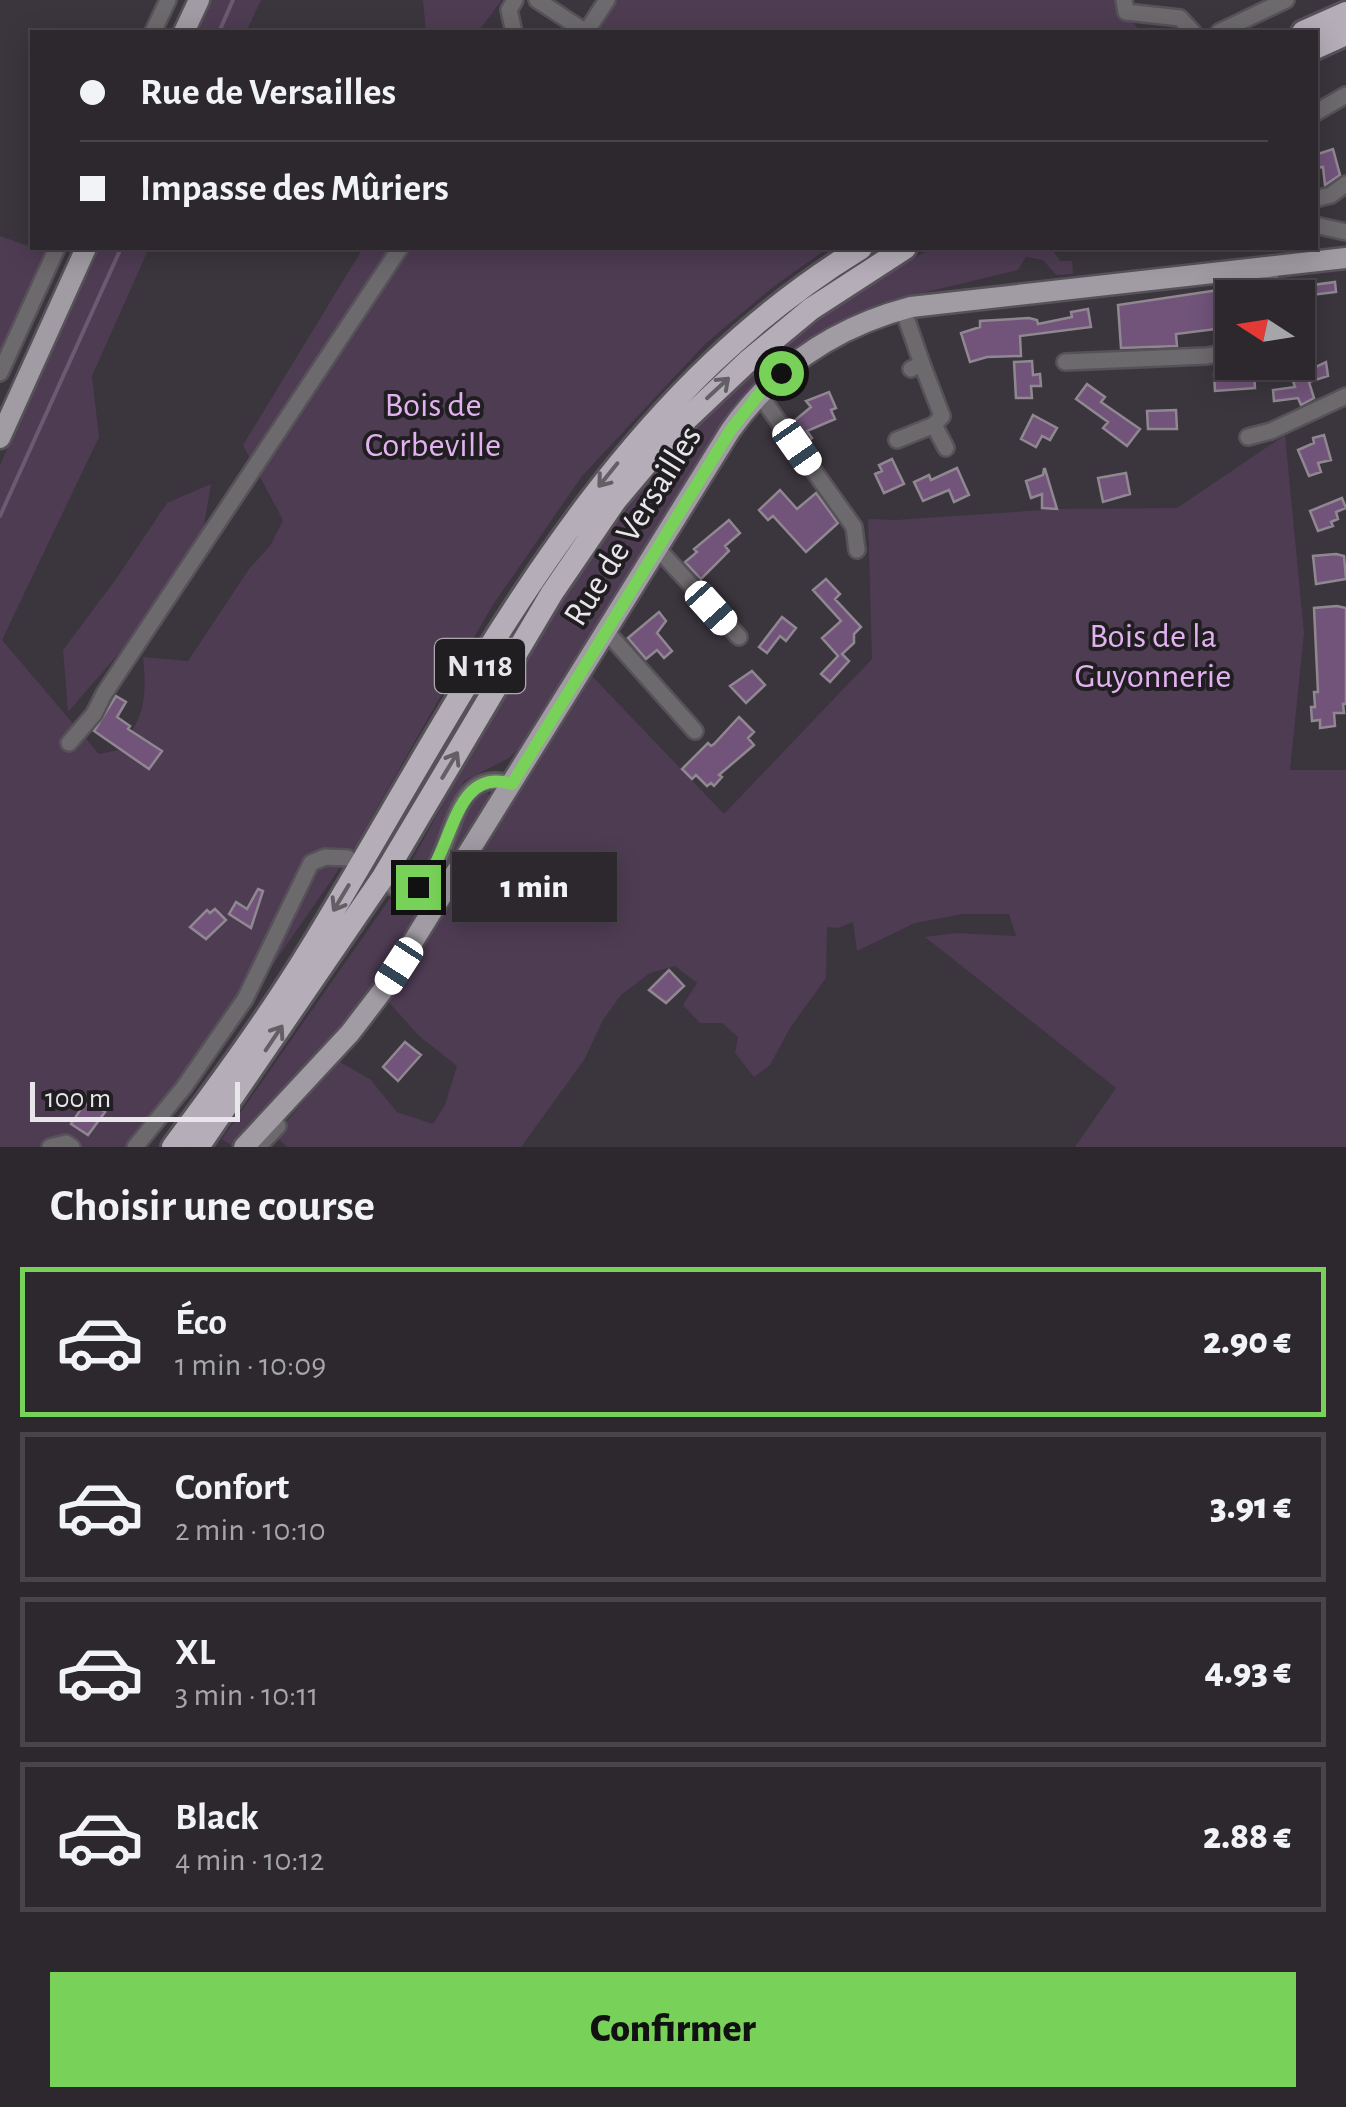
<!DOCTYPE html>
<html lang="fr">
<meta charset="utf-8">
<style>
body{margin:0;font-family:"Alegreya Sans",sans-serif;background:#38343a;color:#f1f3f6;height:100vh;display:flex;flex-direction:column;font-size:38px;white-space:nowrap}
*{box-sizing:border-box;margin:0}
p{font-size:32px;color:#a6a6aa}
.icon{flex:none;width:55px;height:55px;fill:none;stroke:currentColor;stroke-width:2;stroke-linecap:round;stroke-linejoin:round}
.map{position:relative;height:1147px;overflow:hidden}
.side{display:flex;flex-direction:column;background:#2c282e;flex:1}
.side>*{flex:none}
.hud{position:absolute;left:30px;top:30px;width:1288px;height:220px;border-radius:0px;box-shadow:0 5px 25px #0003,0 0 0 2px #48444a;display:grid;align-content:center;height:220px;padding:0 50px;background:#2c282e}
.needle{width:65px;rotate:282deg}
.tools{position:absolute;left:1215px;top:280px;display:grid;gap:20px}
.tools a{display:grid;place-items:center;width:100px;height:100px;border-radius:0px;background:#2c282e;box-shadow:0 5px 25px #0003,0 0 0 2px #48444a;font-size:50px}
.scale{position:absolute;left:30px;bottom:25px;width:210px;box-sizing:border-box;padding-left:10px;border:5px solid #e9e6eb;border-top:0;font-size:28px;line-height:35px;white-space:nowrap;color:#e9e6eb;-webkit-text-stroke:8px #211e21;paint-order:stroke}
.end{position:absolute;width:45px;height:45px;margin:-22px;border:12px solid #78d158;background:#111;box-shadow:0 0 0 5px #111}
.from{border-radius:50%}
.bubble{position:absolute;height:70px;border-radius:0px;background:#2c282e;box-shadow:0 5px 25px #0003,0 0 0 2px #48444a;font-size:32px;font-weight:800;line-height:70px;text-align:center}
.car{position:absolute;width:30px;height:60px;margin:-30px -15px;border-radius:12px;box-shadow:0 0 8px 2px #0007;background:linear-gradient(#fff 24%,#345 0 40%,#fff 0 76%,#345 0 86%,#fff 0)}
.hud b{display:flex;align-items:center;gap:35px;height:95px;font-size:38px}
.hud b+b{border-top:2px solid #48444a}
.hud i{width:25px;height:25px;background:#f1f3f6}
ul{padding:0;list-style:none}
li{display:flex;align-items:center;gap:30px;height:150px;margin:0 20px 15px;padding:0 30px;border:5px solid #48444a;border-radius:0px}
li div{flex:1}
li b{display:block;font-size:38px}
li em{font-style:normal;font-weight:800}
li.active{border-color:#78d158}
li>.icon{width:90px;height:90px;stroke-width:1.5}
h2{padding:0 50px;font-size:45px;line-height:120px}
.cta{display:flex;gap:20px;margin-top:auto;padding:20px 50px}
.cta a{flex:1;height:115px;border-radius:0px;background:#78d158;color:#111;font-size:40px;font-weight:800;line-height:115px;text-align:center}
.map>svg:first-child{display:block}
.green{fill:#4e3c53}
.lines{fill:none;stroke-linecap:round;stroke-linejoin:round}
.stream{stroke:#6c5972;stroke-width:4}
.building{fill:#72547a;stroke:#8f8891;stroke-width:2.5}
.minor-casing{stroke:#575159;stroke-width:20}
.major-casing{stroke:#575159;stroke-width:25}
.highway-casing{stroke:#575159;stroke-width:28}
.minor{stroke:#6d6a6e;stroke-width:15}
.major{stroke:#a19ba3;stroke-width:20}
.highway{stroke:#b5aeb8;stroke-width:22}
.oneway{stroke:#645f65}
.route{stroke:#78d158;stroke-width:12}
.labels{text-anchor:middle;dominant-baseline:central;stroke-width:8;stroke-linejoin:round;paint-order:stroke}
.shield{fill:#211e21;stroke:#adaaae;stroke-width:2.5}
.shield-label{font-size:32px;font-weight:bold;fill:#e9e6eb}
.park-label{font-size:35px;fill:#e1b1f0;stroke:#211e21}
.street-label{font-size:35px;fill:#e9e6eb;stroke:#211e21}
</style>
<div class="map">
<svg width="1346" height="1147" viewBox="0 0 1346 1147">
<rect width="100%" height="100%" fill="#3b353d"/>
<path class="green" d="M209,0H261L246,32H194Z
M423,0H500L501,1L478,32H426Z
M607,0H1114L1141,32H591Z
M0,236L45,252L0,353Z
M98,248H149L92,376L99,437L2,640L99,754L119,750C145,717 147,698 143,657L188,661L249,569L270,546L283,520L243,445L363,248H828L773,287L705,344L582,476L492,606L357,843L191,1083L133,1147H0V465Z
M931,248H1051L1060,261H1072L1073,274L1056,275L1043,260L1026,257L1018,270L881,303L812,337L731,410L519,749L509,758L464,781L422,875H404C494,712 584,539 717,407C781,343 854,294 931,248Z
M1285,435L1304,633L1290,770H1346V1147H1075L1116,1088L925,937L955,933L1016,936L1009,914H963L915,923L857,951L853,922L838,928L827,927L826,978L790,1028L770,1065L754,1077L735,1053L738,1037L722,1023H700L683,1005L697,983L675,966L650,973L621,995L603,1020L584,1060L521,1147H287L275,1135L338,1061L370,1079L397,1112L433,1124L445,1105L457,1066L418,1035L387,1000L590,674L724,814L872,659L868,519L896,520L1057,509L1177,508Z
M211,484L202,538L145,623L68,712L63,650L116,579L167,503Z
M480,791L488,793L490,798L486,808C439,885 394,963 337,1033C305,1073 266,1108 232,1146L222,1139L393,894C402,895 415,898 424,892C443,877 461,822 471,799Z"/>
<g class="lines">
<path class="stream" d="M219,32L233,0
M0,516L121,248"/>
</g>
<path class="building" d="M1333,149L1340,175L1325,185L1323,167L1315,168V155Z
M1312,280V285L1335,282L1336,292L1286,298L1285,283Z
M1232,288V327L1176,334L1177,346L1121,348L1118,305Z
M1088,309L1091,327L1020,336L1021,356L987,357L970,362L961,333L980,327V321L1029,318L1037,320L1038,324L1072,317L1071,312Z
M1032,361L1033,375L1040,374L1041,386H1031L1032,398H1016L1014,362Z
M1287,362H1302L1305,372L1326,362L1328,376L1309,382L1314,398L1301,405L1298,398L1274,401L1273,390L1295,387Z
M1254,371L1255,388L1215,391L1214,374Z
M1087,384L1105,397L1101,402L1140,429L1127,446L1103,428L1108,422L1076,399Z
M829,392L836,408L831,410L835,419L807,431L812,438L807,442L793,422L811,407L806,401Z
M1176,410L1177,429H1148L1147,411Z
M1033,415L1057,428L1050,440L1042,436L1036,447L1021,439Z
M1324,435L1331,460L1318,463L1321,472L1309,476L1298,450L1314,443L1313,438Z
M892,459L904,484L884,493L875,474L882,471L879,465Z
M957,468L969,495L954,502L949,490L923,501L914,482L929,475L931,480Z
M1044,469H1045L1057,509L1042,508V494L1031,498L1026,481L1043,475Z
M1126,473L1130,494L1103,502L1098,478Z
M780,490L797,509L816,493L838,523L806,552L773,516L768,520L759,510Z
M1342,498L1346,508L1336,512L1338,519L1331,522L1333,526L1318,531L1310,511Z
M729,520L740,533L725,546L729,551L701,579L685,562L697,552L694,549Z
M1336,554L1344,556L1346,579L1316,584L1313,556Z
M826,579L840,594L835,599L861,627L854,634V643L842,654L849,661L830,682L821,674L838,656L822,638L841,621L813,590Z
M1337,606L1346,608V704H1343L1344,713H1334L1335,726L1320,728V720L1312,721L1311,707H1315L1314,692H1318L1314,608Z
M659,612L666,621L657,633L672,651L664,658L657,650L646,659L628,638Z
M782,617L796,628L786,641L780,636L767,653L759,647Z
M752,671L765,685L746,703L730,686Z
M116,696L126,702L117,717L130,726L128,729L162,751L149,769L94,731Z
M739,717L754,732L748,738L754,745L719,775L722,777L714,786L711,783L707,786L696,775L692,779L682,769L708,743L711,746L714,744Z
M258,889L263,891L251,928L229,914L236,902L247,909Z
M215,909L226,920L206,939L190,927L207,910L210,913Z
M669,970L684,986L666,1003L649,990Z
M405,1042L421,1055L398,1081L383,1067Z
M85,1103L89,1106L92,1103L105,1112L88,1135L71,1124Z"/>
<g class="lines">
<g class="minor-casing">
<path id="minor" d="M537,0L586,32
M1124,0L1126,12L1180,18L1193,32
M153,32L168,0
M514,32L509,10L515,0
M586,32L607,0
M1219,32L1286,0
M1315,113L1346,95
M1315,199L1331,195L1346,184
M1315,225L1346,232
M1270,269L1271,298
M903,309L922,364L911,369
M1065,362L1207,356L1232,351
M922,364L942,416L934,425
M0,373L57,248
M759,394L854,527L857,550
M1248,437L1271,431L1346,396
M897,440L934,425L946,448
M657,548L739,637
M606,631L695,731
M69,743L94,714L104,694L400,248
M393,887C463,905 433,759 512,784
M50,1147L66,1143L72,1147
M135,1147L184,1087L245,999L311,863L325,857L348,858
M258,1147L278,1126"/>
</g>
<g class="major-casing">
<path id="major" d="M184,32L199,0
M0,438L86,248
M244,1147L350,1033L383,990L730,431C775,367 835,327 911,307L1346,258"/>
</g>
<g class="highway-casing">
<path id="highway" d="M1303,32L1346,13
M1315,48L1346,34
M173,1147C221,1082 269,1017 311,948C467,692 596,410 861,248
M198,1147L383,877L552,593L615,501L674,431L748,361L811,309L905,248"/>
</g>
<use href="#minor" class="minor"/>
<use href="#major" class="major"/>
<use href="#highway" class="highway"/>
</g>
<defs><path id="oneway-shaft" d="M-6 0H5M1.5-3L5.5 0L1.5 3" fill="none" stroke-width="1.6" stroke-linecap="round" stroke-linejoin="round" transform="scale(2.5)"/></defs>
<g class="oneway">
<use href="#oneway-shaft" transform="translate(718 388) rotate(-43)"/>
<use href="#oneway-shaft" transform="translate(608 475) rotate(129)"/>
<use href="#oneway-shaft" transform="translate(450 765) rotate(-59)"/>
<use href="#oneway-shaft" transform="translate(341 898) rotate(121)"/>
<use href="#oneway-shaft" transform="translate(274 1038) rotate(-56)"/>
</g>
<g class="lines">
<path class="route" d="M418,887C455,856 450,765 512,784L730,431L759,394L781,373"/>
</g>
<g class="labels">
<rect class="shield" x="435" y="639" width="90" height="54" rx="8"/>
<g class="shield-label">
<text x="480" y="666">N 118</text>
</g>
<g class="park-label">
<text x="433" y="405">Bois de<tspan x="433" dy="40">Corbeville</tspan></text>
<text x="1153" y="636">Bois de la<tspan x="1153" dy="40">Guyonnerie</tspan></text>
</g>
<g class="street-label">
<text transform="translate(633 526) rotate(-58)">Rue de Versailles</text>
</g>
</g>
</svg>
<div class="tools">
<a><svg class="needle" viewBox="-14 -14 28 28"><path d="M0-13l5 13h-10z" fill="#e53935"/><path d="M0 13l5-13h-10z" fill="#a6a6aa"/></svg></a>
</div>
<div class="scale">100 m</div>
<i class="end from" style="left:781px;top:373px"></i>
<i class="end" style="left:418px;top:887px"></i>
<div class="bubble" style="left:452px;top:852px;width:165px">1 min</div>
<i class="car" style="left:797px;top:447px;rotate:145deg"></i>
<i class="car" style="left:711px;top:608px;rotate:138deg"></i>
<i class="car" style="left:399px;top:966px;rotate:213deg"></i>
<div class="hud">
<b><i class="from"></i>Rue de Versailles</b>
<b><i></i>Impasse des Mûriers</b>
</div>
</div>
<section class="side">
<h2>Choisir une course</h2>
<ul>
<li class="active"><svg class="icon" aria-label="car" viewBox="0 0 24 24"><path d="M5 17H2v-5l4-1 3-4h7l3 4 3 1v5h-3M9 17h6M6 11h13"/><circle cx="7" cy="17" r="2"/><circle cx="17" cy="17" r="2"/></svg><div><b>Éco</b><p>1 min · 10:09</p></div><em>2.90 €</em></li>
<li><svg class="icon" aria-label="car" viewBox="0 0 24 24"><path d="M5 17H2v-5l4-1 3-4h7l3 4 3 1v5h-3M9 17h6M6 11h13"/><circle cx="7" cy="17" r="2"/><circle cx="17" cy="17" r="2"/></svg><div><b>Confort</b><p>2 min · 10:10</p></div><em>3.91 €</em></li>
<li><svg class="icon" aria-label="car" viewBox="0 0 24 24"><path d="M5 17H2v-5l4-1 3-4h7l3 4 3 1v5h-3M9 17h6M6 11h13"/><circle cx="7" cy="17" r="2"/><circle cx="17" cy="17" r="2"/></svg><div><b>XL</b><p>3 min · 10:11</p></div><em>4.93 €</em></li>
<li><svg class="icon" aria-label="car" viewBox="0 0 24 24"><path d="M5 17H2v-5l4-1 3-4h7l3 4 3 1v5h-3M9 17h6M6 11h13"/><circle cx="7" cy="17" r="2"/><circle cx="17" cy="17" r="2"/></svg><div><b>Black</b><p>4 min · 10:12</p></div><em>2.88 €</em></li>
</ul>
<div class="cta"><a>Confirmer</a></div>
</section>
